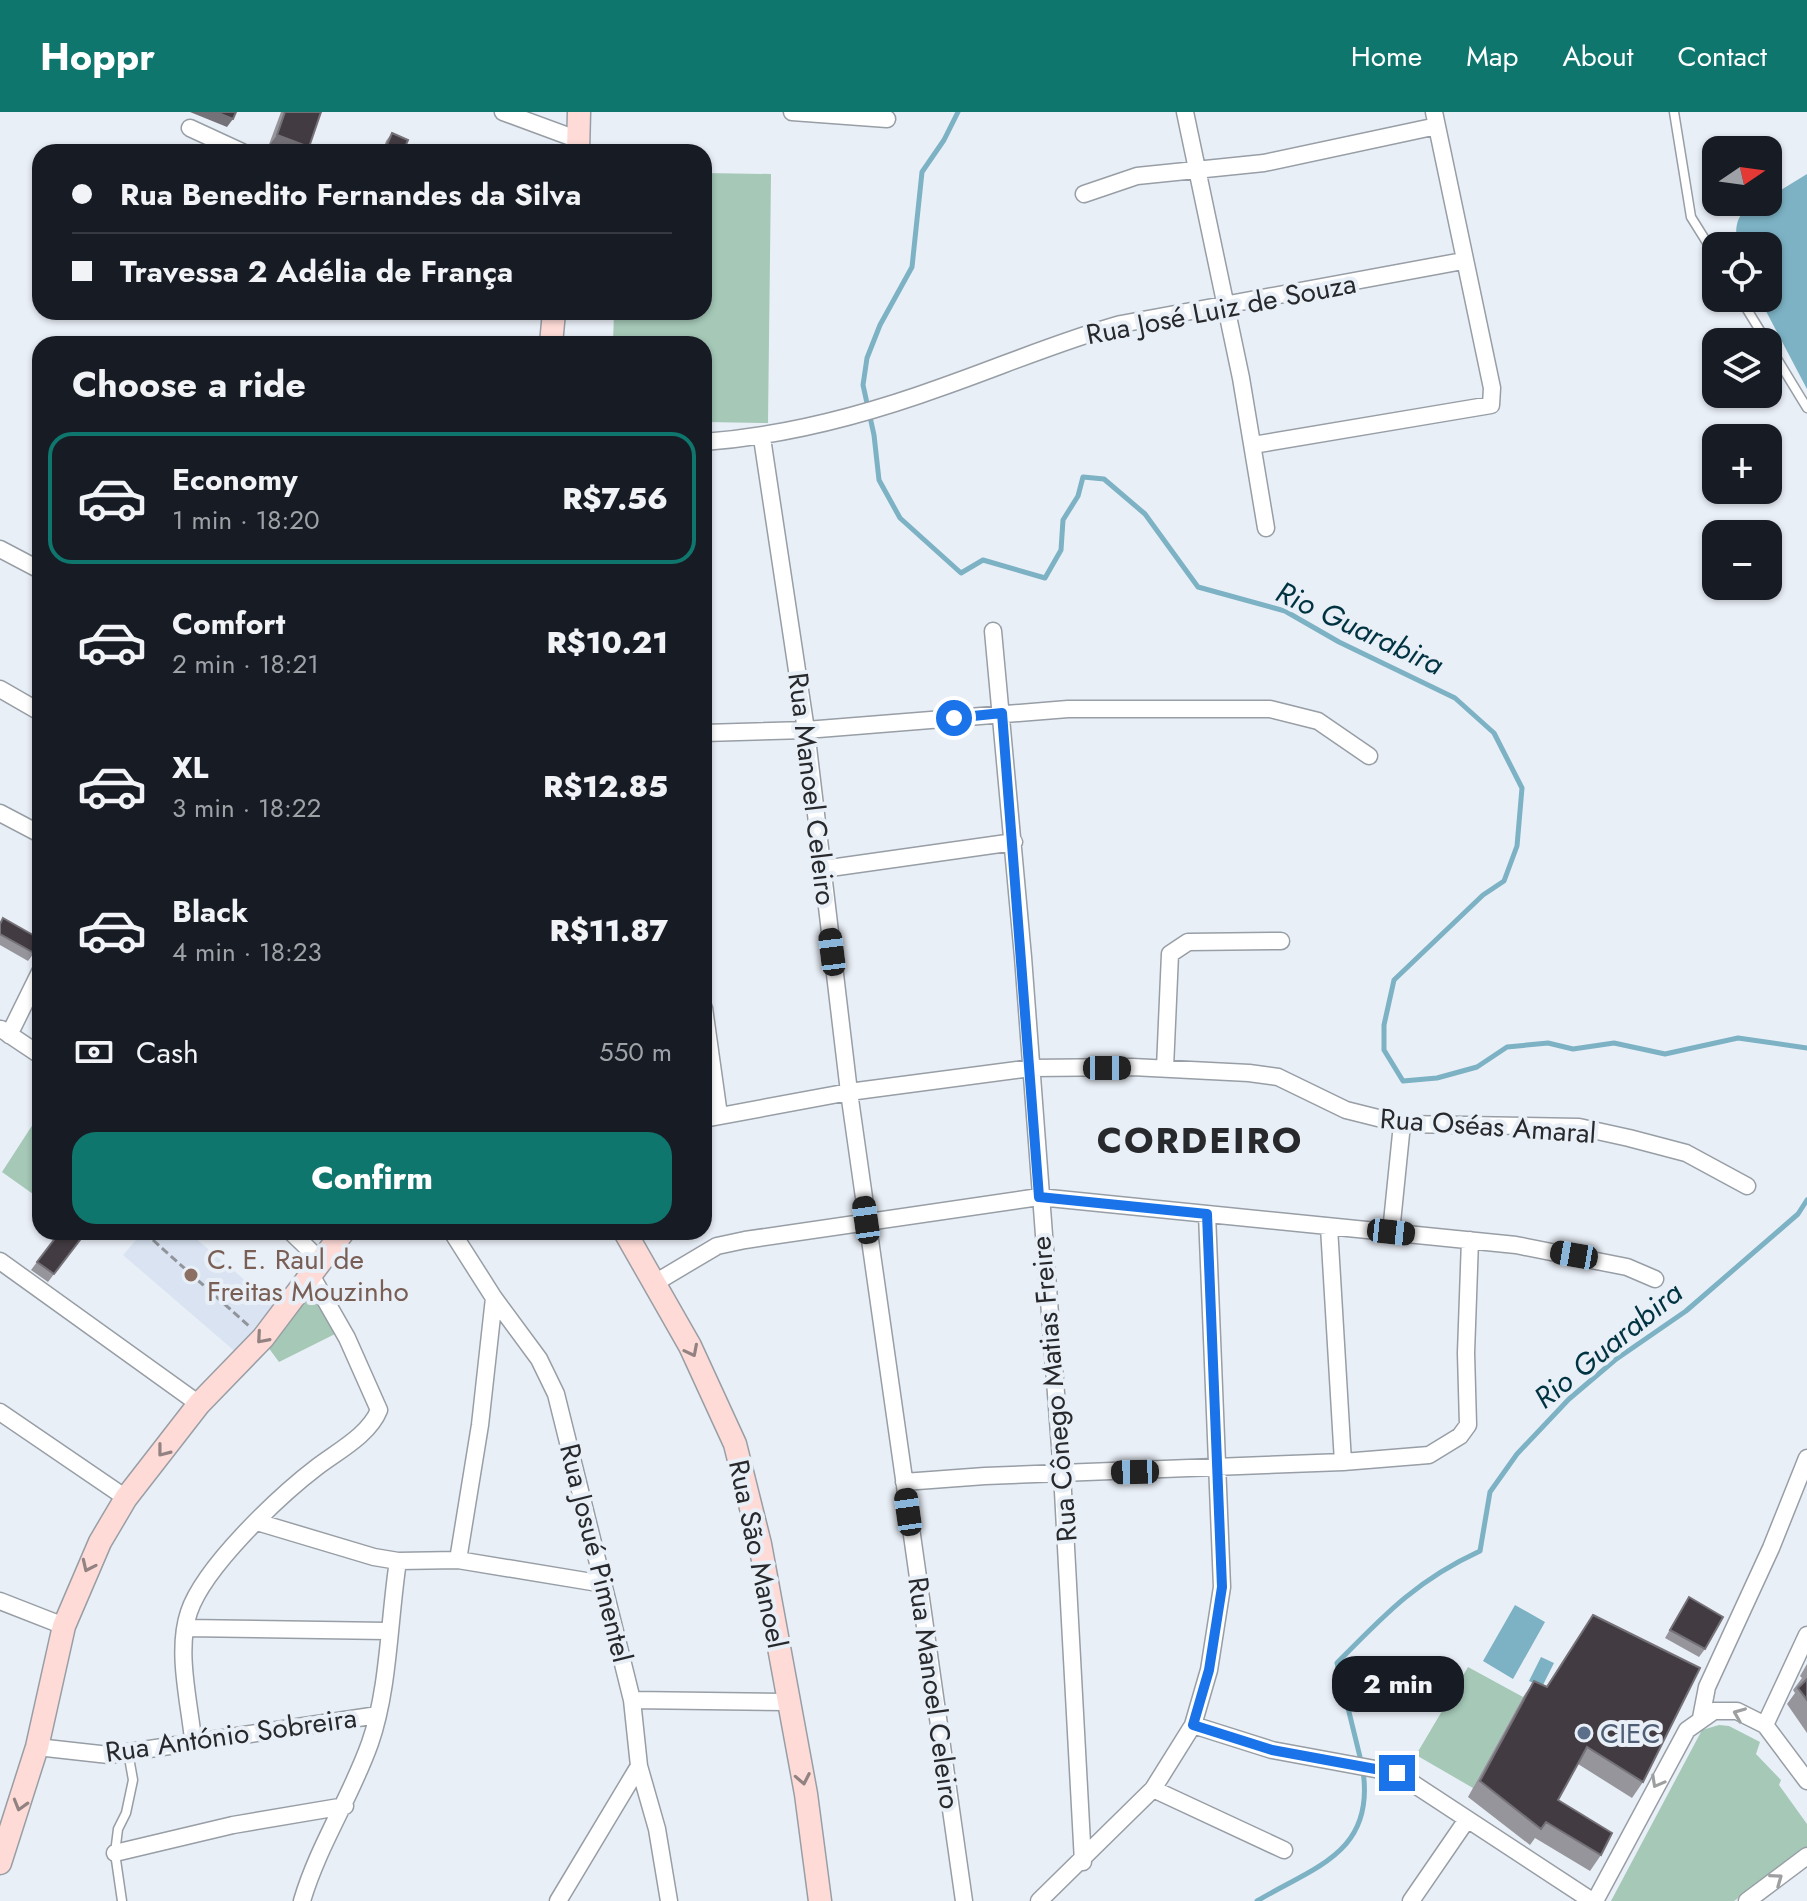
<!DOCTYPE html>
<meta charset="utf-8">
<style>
body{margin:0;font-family:Jost,sans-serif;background:#20242c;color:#f1f3f6;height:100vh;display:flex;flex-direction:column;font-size:30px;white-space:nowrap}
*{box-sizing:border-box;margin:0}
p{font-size:26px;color:#9ea1a6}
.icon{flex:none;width:44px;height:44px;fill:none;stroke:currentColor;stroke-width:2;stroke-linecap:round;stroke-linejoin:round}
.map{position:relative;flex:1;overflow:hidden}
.side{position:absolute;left:32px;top:224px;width:680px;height:904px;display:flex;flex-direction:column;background:#171b24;border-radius:24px;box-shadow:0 2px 6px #0004}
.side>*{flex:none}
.banner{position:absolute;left:32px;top:32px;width:680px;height:176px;border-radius:24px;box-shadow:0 2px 6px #0004;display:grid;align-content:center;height:176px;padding:0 40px;background:#171b24}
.needle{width:52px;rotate:77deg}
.tools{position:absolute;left:1702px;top:24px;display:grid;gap:16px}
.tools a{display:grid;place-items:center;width:80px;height:80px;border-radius:16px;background:#171b24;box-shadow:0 2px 6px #0004;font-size:40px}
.end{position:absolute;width:36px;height:36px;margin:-18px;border:10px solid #1a73e8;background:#fff;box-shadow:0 0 0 4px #fff}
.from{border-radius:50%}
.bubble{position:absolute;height:56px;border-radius:24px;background:#171b24;box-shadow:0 2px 6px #0004;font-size:26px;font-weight:800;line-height:56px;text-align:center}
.car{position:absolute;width:24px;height:48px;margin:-24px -12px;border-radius:10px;box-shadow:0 0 6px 2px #0007;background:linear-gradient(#222 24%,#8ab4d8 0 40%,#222 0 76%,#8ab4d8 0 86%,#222 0)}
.banner b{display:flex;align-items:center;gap:28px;height:76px;font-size:30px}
.banner b+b{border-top:2px solid #363941}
.banner i{width:20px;height:20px;background:#f1f3f6}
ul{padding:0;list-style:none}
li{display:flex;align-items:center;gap:24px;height:132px;margin:0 16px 12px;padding:0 24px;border:4px solid transparent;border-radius:24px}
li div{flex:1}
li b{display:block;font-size:30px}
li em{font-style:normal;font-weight:800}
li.selected{border-color:#0f766e}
li>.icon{width:72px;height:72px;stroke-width:1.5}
h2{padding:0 40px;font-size:36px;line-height:96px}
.pay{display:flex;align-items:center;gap:20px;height:88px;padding:0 40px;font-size:30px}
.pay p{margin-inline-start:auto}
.cta{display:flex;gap:16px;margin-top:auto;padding:16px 40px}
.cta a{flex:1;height:92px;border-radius:24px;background:#0f766e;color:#fff;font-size:32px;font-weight:800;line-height:92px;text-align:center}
header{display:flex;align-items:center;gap:48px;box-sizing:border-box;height:112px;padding:0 40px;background:#0f766e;color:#fff}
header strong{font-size:38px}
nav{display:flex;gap:44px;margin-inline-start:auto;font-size:28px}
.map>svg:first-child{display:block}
.built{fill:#d9e3f2}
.green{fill:#a5c8b7}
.water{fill:#7cb2c4}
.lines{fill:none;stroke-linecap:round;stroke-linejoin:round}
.stream{stroke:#7cb2c4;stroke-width:5}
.lane-casing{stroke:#989ea5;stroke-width:11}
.street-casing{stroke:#989ea5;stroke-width:19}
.secondary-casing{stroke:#989ea5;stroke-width:25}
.path{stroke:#91959b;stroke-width:3;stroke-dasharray:8 4;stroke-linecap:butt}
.lane{stroke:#fff;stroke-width:8}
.street{stroke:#fff;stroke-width:16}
.secondary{stroke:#fedbd7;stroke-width:22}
.wall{fill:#96959c}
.shaded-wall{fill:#747178}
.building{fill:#423b41;stroke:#747178;stroke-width:2}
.oneway{stroke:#928282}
.oneway2{stroke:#9e9fa0}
.route{stroke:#1a73e8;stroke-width:10}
.education-dot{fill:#8d6e63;stroke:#e9eff7;stroke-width:3}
.service-dot{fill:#5c6f8a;stroke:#e9eff7;stroke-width:3}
.labels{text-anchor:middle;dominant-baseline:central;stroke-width:8;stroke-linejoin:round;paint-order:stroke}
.street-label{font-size:28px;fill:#27292c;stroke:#e9eff7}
.education-label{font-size:28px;fill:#785e54;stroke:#e9eff7;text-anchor:start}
.service-label{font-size:28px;fill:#4e5e75;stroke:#e9eff7;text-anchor:start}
.water-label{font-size:30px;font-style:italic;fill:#003341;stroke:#e9eff7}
.district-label{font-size:36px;font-weight:bold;letter-spacing:2px;fill:#27292c;stroke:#e9eff7}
</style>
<header>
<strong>Hoppr</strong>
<nav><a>Home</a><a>Map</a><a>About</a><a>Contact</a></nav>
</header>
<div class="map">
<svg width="1807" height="1789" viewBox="0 0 1807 1789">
<rect width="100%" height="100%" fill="#e9eff7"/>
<path class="built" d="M143,1120H188L279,1197L238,1242L123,1143Z"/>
<path class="green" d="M704,61L771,62L768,311L704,310V232H613L614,200H704Z
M35,1009L40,1012V1087L2,1060Z
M311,1178L335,1222L279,1250L268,1235Z
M1468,1555L1523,1585L1473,1676L1416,1643Z
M1719,1613L1729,1614L1760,1630L1756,1642L1781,1668L1779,1673L1807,1712V1738L1734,1789H1611L1702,1618Z"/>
<path class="water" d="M1807,62V277L1759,186H1768V134H1738C1732,110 1741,91 1768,90V86Z
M1515,1493L1545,1510L1513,1567L1483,1549Z
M1541,1545L1554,1551L1542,1575L1529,1569Z"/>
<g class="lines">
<path class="stream" d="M958,0L944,28L922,60L912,155L880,213L867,246L863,273L874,323L879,368L900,406L961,461L983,448L1045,466L1061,438L1063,408L1078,384L1083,365L1104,367L1145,402L1198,475L1285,499L1339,530L1455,586L1494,621L1522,676L1517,734L1504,769L1483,783L1394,868L1384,913V938L1403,969L1437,966L1477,955L1507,935L1548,931L1573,937L1614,931L1665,942L1738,926L1807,936
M1361,1649L1337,1551C1385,1502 1417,1468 1480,1439L1490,1380L1517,1342L1569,1287L1615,1248L1686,1199L1798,1102L1807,1088
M1257,1789C1314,1755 1375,1741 1363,1659"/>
<g class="lane-casing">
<path id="lane" d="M1674,0L1691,105L1716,145
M1740,186L1767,230
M1768,232L1807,296
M122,1789L115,1741L118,1717L126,1701L133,1668L128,1640"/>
</g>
<g class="street-casing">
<path id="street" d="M503,0L579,28
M792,0L887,7
M1185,0L1241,266L1266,416
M190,16L242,40
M1084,82L1137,64L1264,51L1437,14
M762,326L806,618L849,980L964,1789
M704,330C785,324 865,303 942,275C1002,254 1060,229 1121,212L1463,149
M1253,333L1491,293L1492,276L1434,0
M0,437L40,458
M993,519L1023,845L1062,1361L1083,1750
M0,577L40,600
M704,621L806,618L1068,597H1270L1318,609L1369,644
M0,701L40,722
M823,757L1014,730
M704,896L719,1003
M1,917L40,943
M9,923L40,860
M1165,956L1170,842L1188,830L1281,829
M704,1007L849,980L1031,956L1132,955L1249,961L1278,965L1346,998L1402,1012L1579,1015L1629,1026L1686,1041L1747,1074
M1329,1115L1343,1350
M291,1120L321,1149
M452,1120L494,1186L539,1247L556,1282L632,1588L639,1654L657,1717L669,1789
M1391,1120L1402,1012
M0,1149L199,1292
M653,1172L717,1134L745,1128L1039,1085L1516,1133L1627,1155L1655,1167
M0,1300L126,1386
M904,1370L985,1364L1343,1350L1429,1343L1460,1324L1468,1313L1466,1241L1470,1128
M257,1410L374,1445L398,1449L458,1448L604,1472
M458,1448L480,1313L494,1186
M0,1489L64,1514
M186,1516L387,1519
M632,1588L788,1590
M1701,1606L1707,1575L1771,1436L1807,1346
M1193,1613L1272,1638L1397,1661L1592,1789
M1765,1613L1807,1523
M193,1627C189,1589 176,1538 189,1500C204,1455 279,1384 317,1355C338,1339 369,1323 379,1298L347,1226L311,1163
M37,1635L109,1643L378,1603
M1153,1677L1284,1738
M115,1741L233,1713L345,1694
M302,1789C318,1734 351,1685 370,1631C389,1577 389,1507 398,1449
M558,1789L639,1654
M1039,1789L1153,1677L1193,1613L1209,1558L1222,1475L1207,1102
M1411,1789L1466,1709
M1595,1789L1687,1618L1714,1599H1737L1765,1613L1807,1669
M1747,1789L1807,1744"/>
</g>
<g class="secondary-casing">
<path id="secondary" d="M578,40L579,0
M551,232L554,200
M625,1120L690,1234L735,1332L760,1432L806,1682L820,1789
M0,1751L37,1635L64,1514L100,1430L126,1386L199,1292L263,1226L343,1120"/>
</g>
<path class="path" d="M144,1120L249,1214"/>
<use href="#lane" class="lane"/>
<use href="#street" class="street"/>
<use href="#secondary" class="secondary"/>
</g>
<path class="wall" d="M281,0H321L309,35L305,40H281L268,35Z
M392,21L403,40H382L386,29Z
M0,810L34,841L28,849L0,833Z
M86,1120L48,1170L31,1158L37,1150Z
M1689,1485L1705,1537L1699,1545L1665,1526Z
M1593,1503L1643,1670L1632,1686L1578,1652L1558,1688L1601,1743L1590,1759L1535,1726L1530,1733L1468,1685L1523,1585L1534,1569L1546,1575Z
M1807,1552V1621L1787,1592L1795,1581L1793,1578L1802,1566L1800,1564Z"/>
<path class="shaded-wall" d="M190,0H216L233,7L227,15Z
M277,23L309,35L305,40H281L268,35Z"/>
<path class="building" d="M216,0H236L233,7Z
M285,0H321L309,35L277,23Z
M392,21L408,28L403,40H384Z
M3,806L40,827V830L34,841L0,822V812Z
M60,1120H86L54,1162L37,1150Z
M1689,1485L1723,1505L1705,1537L1670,1518Z
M1593,1503L1700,1556L1643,1670L1587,1635L1558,1688L1612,1721L1601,1743L1546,1710L1541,1717L1480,1669L1534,1569L1547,1575Z
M1807,1567V1588L1798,1576Z"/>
<defs><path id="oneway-chevron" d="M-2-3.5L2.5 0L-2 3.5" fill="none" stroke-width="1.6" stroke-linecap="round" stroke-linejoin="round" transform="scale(2)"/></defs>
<g class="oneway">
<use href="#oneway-chevron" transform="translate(262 1226) rotate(131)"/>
<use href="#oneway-chevron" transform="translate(692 1239) rotate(63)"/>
<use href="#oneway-chevron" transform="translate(163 1339) rotate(128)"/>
<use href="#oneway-chevron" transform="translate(88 1454) rotate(115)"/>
<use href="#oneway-chevron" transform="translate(803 1667) rotate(79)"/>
<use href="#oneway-chevron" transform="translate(20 1693) rotate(106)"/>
</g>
<g class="oneway2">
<use href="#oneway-chevron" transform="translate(1739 1602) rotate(-158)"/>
<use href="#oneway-chevron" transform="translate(1657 1670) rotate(119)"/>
<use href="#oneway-chevron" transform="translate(1777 1767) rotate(-36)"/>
</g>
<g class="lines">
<path class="route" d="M954,606L1002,601L1039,1085L1207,1102L1222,1475L1209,1558L1193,1613L1272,1638L1397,1661"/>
</g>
<circle class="education-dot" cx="191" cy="1163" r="8"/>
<circle class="service-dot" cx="1584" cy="1621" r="8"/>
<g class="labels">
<g class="street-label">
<text transform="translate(1221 197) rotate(-11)">Rua José Luiz de Souza</text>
<text transform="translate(812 677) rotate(83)">Rua Manoel Celeiro</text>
<text transform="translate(1488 1014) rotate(4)">Rua Oséas Amaral</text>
<text transform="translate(1054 1277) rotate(-95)">Rua Cônego Matias Freire</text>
<text transform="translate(596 1441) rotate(76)">Rua Josué Pimentel</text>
<text transform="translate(758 1442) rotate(78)">Rua São Manoel</text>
<text transform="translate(934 1581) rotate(82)">Rua Manoel Celeiro</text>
<text transform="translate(231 1623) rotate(-8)">Rua António Sobreira</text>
</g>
<g class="education-label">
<text x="207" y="1147">C. E. Raul de<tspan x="207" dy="32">Freitas Mouzinho</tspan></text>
</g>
<g class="service-label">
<text x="1600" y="1621">CIEC</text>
</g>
<g class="water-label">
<text transform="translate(1360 516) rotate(25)">Rio Guarabira</text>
<text transform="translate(1608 1233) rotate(-39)">Rio Guarabira</text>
</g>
<g class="district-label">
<text x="1200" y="1028">CORDEIRO</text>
</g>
</g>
</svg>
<div class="tools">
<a><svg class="needle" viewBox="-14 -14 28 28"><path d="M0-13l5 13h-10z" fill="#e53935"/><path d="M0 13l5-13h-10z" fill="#9ea1a6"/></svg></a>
<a><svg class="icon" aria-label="locate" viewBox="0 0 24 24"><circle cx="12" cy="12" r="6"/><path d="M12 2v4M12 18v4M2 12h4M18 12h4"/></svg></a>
<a><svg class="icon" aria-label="layers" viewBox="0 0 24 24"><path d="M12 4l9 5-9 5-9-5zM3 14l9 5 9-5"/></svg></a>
<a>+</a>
<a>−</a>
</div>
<i class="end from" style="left:954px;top:606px"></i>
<i class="end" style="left:1397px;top:1661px"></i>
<div class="bubble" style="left:1332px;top:1544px;width:132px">2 min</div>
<i class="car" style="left:832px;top:840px;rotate:353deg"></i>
<i class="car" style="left:1107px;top:956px;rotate:90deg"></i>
<i class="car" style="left:866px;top:1108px;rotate:352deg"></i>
<i class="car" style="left:1391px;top:1120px;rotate:96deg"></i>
<i class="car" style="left:1574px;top:1143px;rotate:280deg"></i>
<i class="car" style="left:1135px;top:1360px;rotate:269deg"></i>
<i class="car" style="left:908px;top:1400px;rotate:352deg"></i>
<div class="banner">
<b><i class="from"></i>Rua Benedito Fernandes da Silva</b>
<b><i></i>Travessa 2 Adélia de França</b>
</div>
<section class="side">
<h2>Choose a ride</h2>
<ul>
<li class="selected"><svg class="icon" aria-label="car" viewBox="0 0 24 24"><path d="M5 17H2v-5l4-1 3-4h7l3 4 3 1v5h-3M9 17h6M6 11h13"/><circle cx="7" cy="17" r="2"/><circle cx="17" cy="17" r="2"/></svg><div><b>Economy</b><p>1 min · 18:20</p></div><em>R$7.56</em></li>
<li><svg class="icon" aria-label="car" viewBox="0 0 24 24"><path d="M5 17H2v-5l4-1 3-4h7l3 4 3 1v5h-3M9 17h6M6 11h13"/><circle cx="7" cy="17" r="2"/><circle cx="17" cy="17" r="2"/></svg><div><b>Comfort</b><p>2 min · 18:21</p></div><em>R$10.21</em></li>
<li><svg class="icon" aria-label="car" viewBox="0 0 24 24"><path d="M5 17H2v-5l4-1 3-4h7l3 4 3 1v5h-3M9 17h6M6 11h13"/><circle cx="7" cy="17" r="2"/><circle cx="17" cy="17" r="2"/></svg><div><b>XL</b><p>3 min · 18:22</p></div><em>R$12.85</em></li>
<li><svg class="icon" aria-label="car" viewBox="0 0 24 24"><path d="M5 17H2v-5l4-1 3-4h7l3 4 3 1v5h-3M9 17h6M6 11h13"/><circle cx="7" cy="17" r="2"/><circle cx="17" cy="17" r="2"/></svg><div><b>Black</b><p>4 min · 18:23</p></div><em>R$11.87</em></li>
</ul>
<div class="pay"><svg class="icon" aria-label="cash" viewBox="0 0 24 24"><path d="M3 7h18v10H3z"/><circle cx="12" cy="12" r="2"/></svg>Cash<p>550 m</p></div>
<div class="cta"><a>Confirm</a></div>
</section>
</div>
